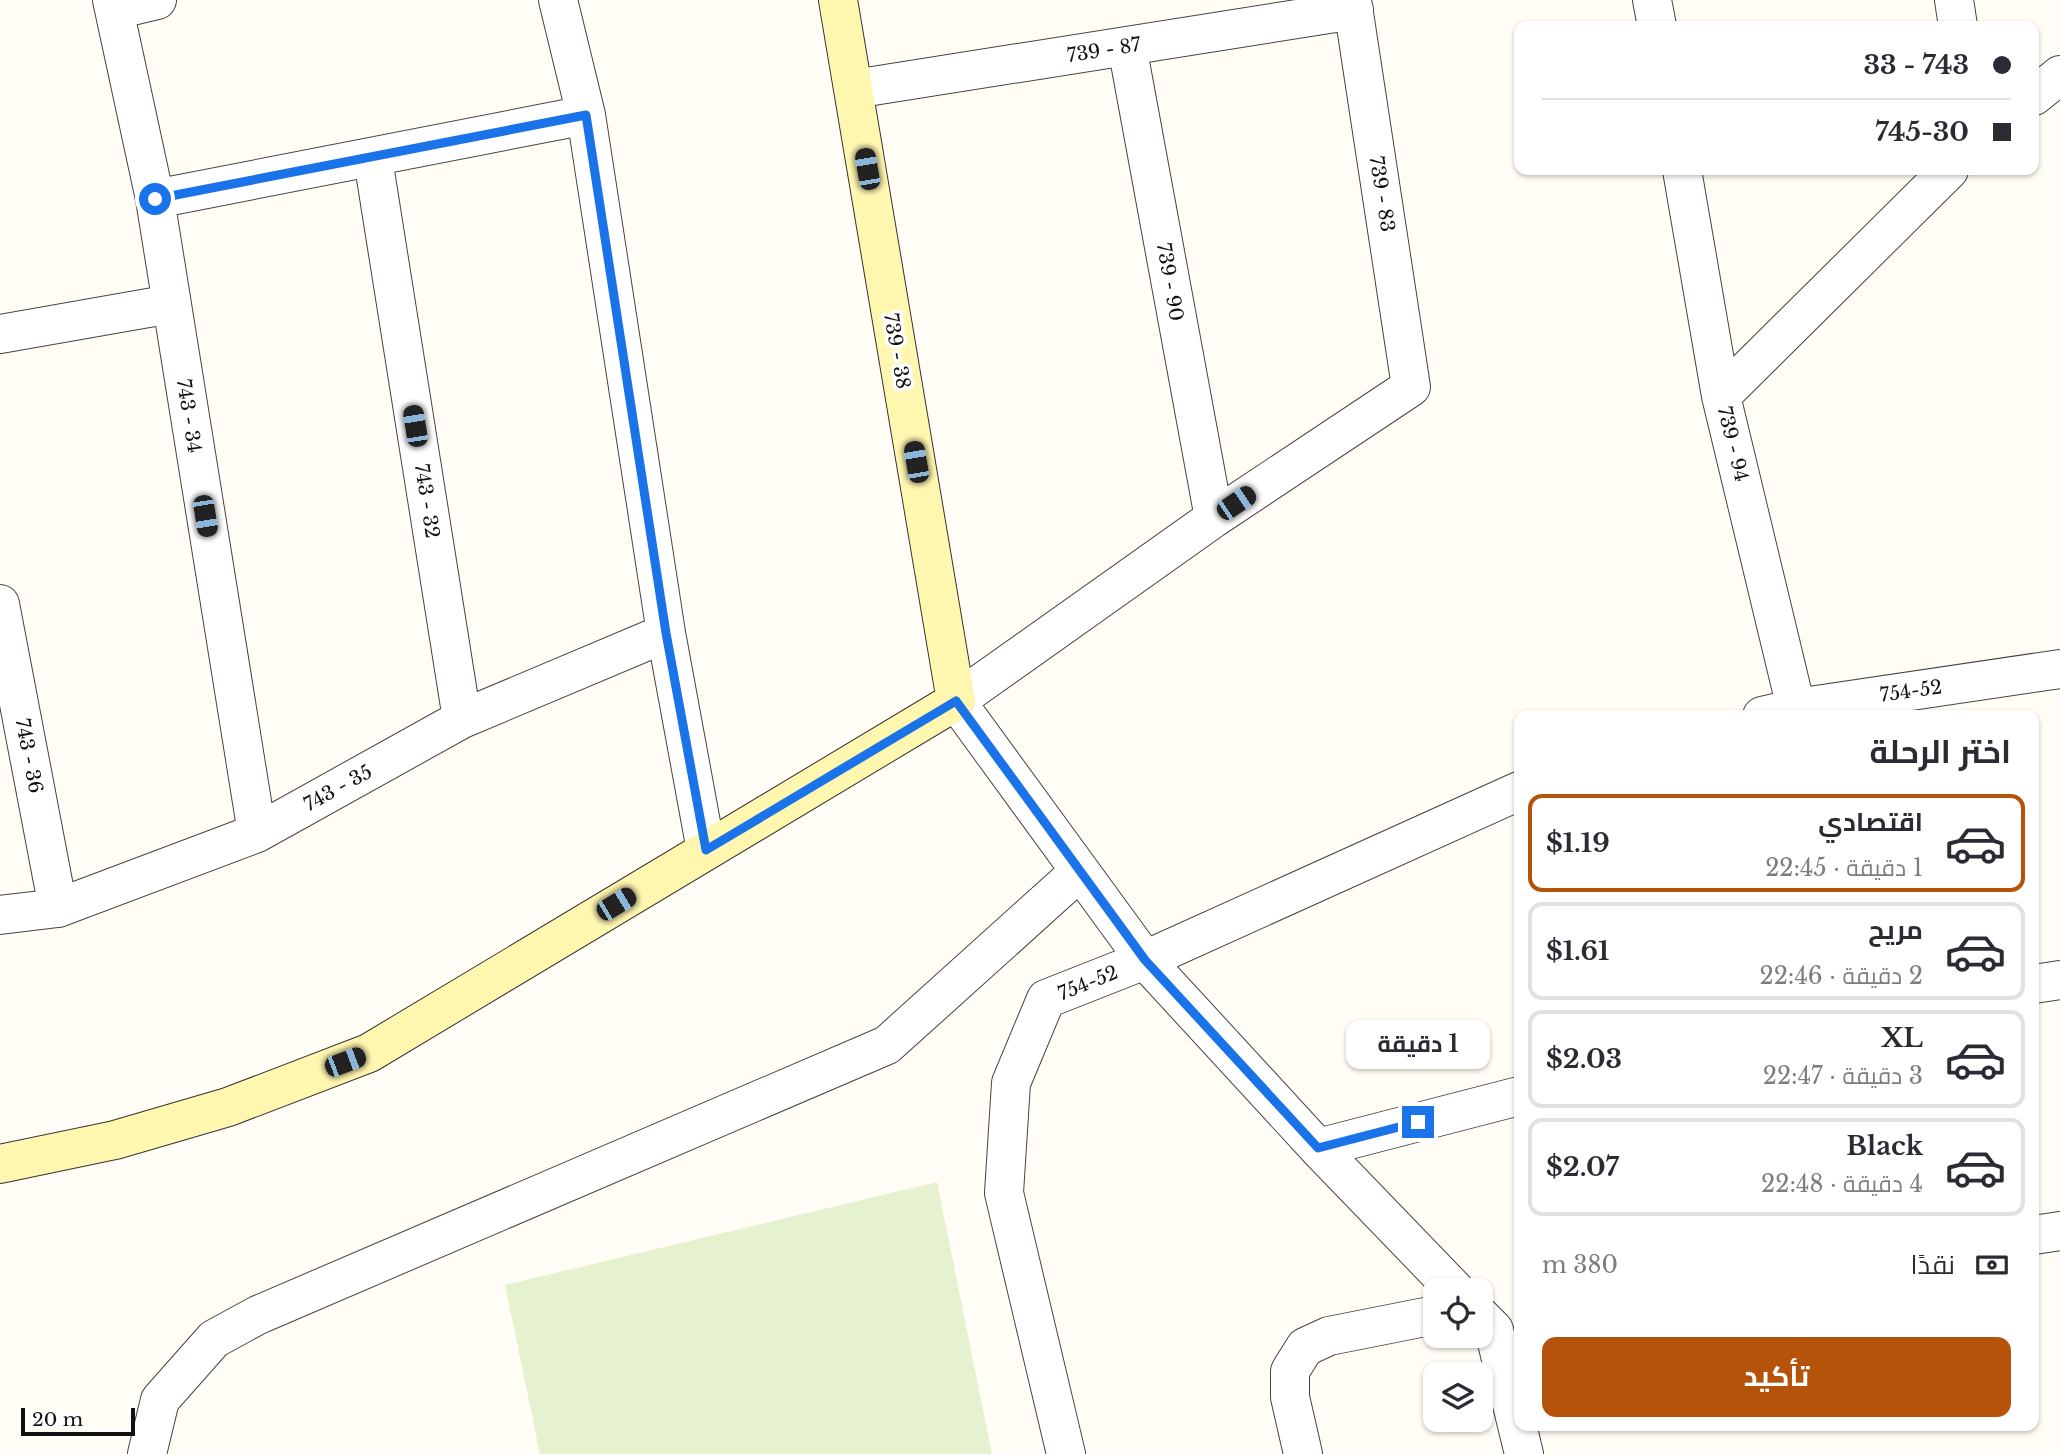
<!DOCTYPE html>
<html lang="ar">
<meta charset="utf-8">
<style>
body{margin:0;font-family:"Libre Baskerville",Cairo,serif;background:#f7f7f7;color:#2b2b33;direction:rtl;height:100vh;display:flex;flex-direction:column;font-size:26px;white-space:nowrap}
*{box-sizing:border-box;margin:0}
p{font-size:23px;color:#7c7c81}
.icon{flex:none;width:38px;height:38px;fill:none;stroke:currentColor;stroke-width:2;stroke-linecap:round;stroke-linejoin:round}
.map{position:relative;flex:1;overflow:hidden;direction:ltr}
.side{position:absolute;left:1514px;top:710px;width:525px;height:721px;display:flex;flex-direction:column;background:#fff;border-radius:14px;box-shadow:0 2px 5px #0004;direction:rtl}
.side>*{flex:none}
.top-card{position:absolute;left:1514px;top:21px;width:525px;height:154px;border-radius:14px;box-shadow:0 2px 5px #0004;direction:rtl;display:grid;align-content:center;height:154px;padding:0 28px;background:#fff}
.controls{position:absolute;left:1423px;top:1278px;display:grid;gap:14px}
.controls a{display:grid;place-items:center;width:70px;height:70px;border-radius:14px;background:#fff;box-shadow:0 2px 5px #0004;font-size:35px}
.scale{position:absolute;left:21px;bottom:18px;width:114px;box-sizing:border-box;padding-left:7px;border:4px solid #111;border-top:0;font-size:19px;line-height:24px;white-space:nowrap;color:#111;-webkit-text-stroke:5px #fff;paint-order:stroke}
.end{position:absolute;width:32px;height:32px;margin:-16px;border:9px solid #1a73e8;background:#fff;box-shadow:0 0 0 4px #fff}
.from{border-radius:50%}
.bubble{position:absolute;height:49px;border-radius:14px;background:#fff;box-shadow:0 2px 5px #0004;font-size:23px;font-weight:700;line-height:49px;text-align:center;direction:rtl}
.car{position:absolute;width:21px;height:42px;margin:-21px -10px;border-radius:9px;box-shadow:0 0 5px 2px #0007;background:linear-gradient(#222 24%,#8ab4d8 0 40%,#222 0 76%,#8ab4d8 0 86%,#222 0)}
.top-card b{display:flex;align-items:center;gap:24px;height:66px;font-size:26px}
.top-card b+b{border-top:2px solid #e1e1e2}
.top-card i{width:18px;height:18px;background:#2b2b33}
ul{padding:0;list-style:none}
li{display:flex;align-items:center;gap:21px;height:98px;margin:0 14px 10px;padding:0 14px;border:4px solid #e1e1e2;border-radius:14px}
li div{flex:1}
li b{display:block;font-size:26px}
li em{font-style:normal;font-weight:700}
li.current{border-color:#b45309}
li>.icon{width:63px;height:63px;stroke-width:1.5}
h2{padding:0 28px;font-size:32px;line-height:84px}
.pay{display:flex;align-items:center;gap:18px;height:77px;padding:0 28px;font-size:26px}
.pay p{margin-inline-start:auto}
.cta{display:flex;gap:14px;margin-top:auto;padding:14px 28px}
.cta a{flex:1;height:80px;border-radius:14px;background:#b45309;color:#fff;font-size:28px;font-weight:700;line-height:80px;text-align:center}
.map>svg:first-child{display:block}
.pitch{fill:#e6f2cf}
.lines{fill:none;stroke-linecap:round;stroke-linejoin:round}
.street-casing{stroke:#444;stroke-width:40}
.secondary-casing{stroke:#333;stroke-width:40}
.street{stroke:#fff;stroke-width:38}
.secondary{stroke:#fff6b0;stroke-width:38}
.route{stroke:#1a73e8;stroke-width:9}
.labels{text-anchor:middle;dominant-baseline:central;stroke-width:7;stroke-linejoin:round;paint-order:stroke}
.street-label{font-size:19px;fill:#111;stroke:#fff}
</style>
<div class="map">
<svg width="2060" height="1454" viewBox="0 0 2060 1454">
<rect width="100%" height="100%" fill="#fffdf5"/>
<path class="pitch" d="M937,1182L992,1454H540L505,1285Z"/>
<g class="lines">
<g class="street-casing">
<path id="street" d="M112,0L155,199L257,833
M558,0L586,115L666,633L706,850
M1352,0L1411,387L1214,518L956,701L1145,960L1318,1148L1455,1290
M1652,0L1657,26
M1954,0L1958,26
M115,10L157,0
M1127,46L1214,518
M854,89L1354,10
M2034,96L2060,75
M373,159L462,719
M1682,170L1721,396L1798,716
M155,199L586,115
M0,334L171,304
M1721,396L1949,170
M0,604L58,908
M1762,716L1796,708L2060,669
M0,915L58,908L257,833L462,719L666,633
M2034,984L2060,980
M1318,1148L1519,1096
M2034,1235L2060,1231
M1480,1316L1494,1330L1524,1454
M147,1454L160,1400L214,1339L258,1315L887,1045L1080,871
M1066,1454L1004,1193L1011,1083L1046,999L1145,960L1519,791
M1303,1454L1290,1397V1371L1305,1347L1329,1336L1435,1315"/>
</g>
<g class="secondary-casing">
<path id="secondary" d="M0,1164L115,1140L228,1107L369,1053L956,701L838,0"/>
</g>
<use href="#street" class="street"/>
<use href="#secondary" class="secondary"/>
</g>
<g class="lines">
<path class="route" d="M155,199L586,115L666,633L706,850L956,701L1145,960L1318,1148L1418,1122"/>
</g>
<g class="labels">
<g class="street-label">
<text transform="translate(1104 50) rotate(-9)">739 - 87</text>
<text transform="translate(1382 194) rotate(81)">739 - 83</text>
<text transform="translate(1170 282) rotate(80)">739 - 90</text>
<text transform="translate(897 351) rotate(80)">739 - 38</text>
<text transform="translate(189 416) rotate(81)">743 - 34</text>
<text transform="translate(1733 444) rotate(76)">739 - 94</text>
<text transform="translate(427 501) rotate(81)">743 - 32</text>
<text transform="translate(1911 691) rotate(-8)">754-52</text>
<text transform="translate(29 756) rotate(79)">743 - 36</text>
<text transform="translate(338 788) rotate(-29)">743 - 35</text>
<text transform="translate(1088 983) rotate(-22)">754-52</text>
</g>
</g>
</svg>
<div class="controls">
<a><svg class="icon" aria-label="locate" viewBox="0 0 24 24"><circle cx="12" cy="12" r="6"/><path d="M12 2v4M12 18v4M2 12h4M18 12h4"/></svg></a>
<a><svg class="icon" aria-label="layers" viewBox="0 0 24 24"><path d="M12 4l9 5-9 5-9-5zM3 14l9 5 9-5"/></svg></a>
</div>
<div class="scale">20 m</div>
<i class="end from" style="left:155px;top:199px"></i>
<i class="end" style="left:1418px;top:1122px"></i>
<div class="bubble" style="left:1346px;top:1020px;width:144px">1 دقيقة</div>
<i class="car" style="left:867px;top:169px;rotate:350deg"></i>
<i class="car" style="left:415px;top:426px;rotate:351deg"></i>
<i class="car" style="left:916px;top:462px;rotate:350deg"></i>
<i class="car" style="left:1236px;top:503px;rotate:56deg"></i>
<i class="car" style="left:205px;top:516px;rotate:171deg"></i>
<i class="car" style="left:616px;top:904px;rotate:59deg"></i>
<i class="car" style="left:345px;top:1062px;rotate:69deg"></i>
<div class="top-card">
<b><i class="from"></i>743 - 33</b>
<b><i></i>745-30</b>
</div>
<section class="side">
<h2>اختر الرحلة</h2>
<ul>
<li class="current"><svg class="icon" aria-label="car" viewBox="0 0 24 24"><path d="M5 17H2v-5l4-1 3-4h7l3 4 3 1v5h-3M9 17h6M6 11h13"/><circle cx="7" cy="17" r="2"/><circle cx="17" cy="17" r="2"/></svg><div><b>اقتصادي</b><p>1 دقيقة · 22:45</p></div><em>$1.19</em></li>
<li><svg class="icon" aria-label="car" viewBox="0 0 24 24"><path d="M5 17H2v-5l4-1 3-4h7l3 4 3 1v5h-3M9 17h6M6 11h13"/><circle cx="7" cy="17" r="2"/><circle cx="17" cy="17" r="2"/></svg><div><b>مريح</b><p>2 دقيقة · 22:46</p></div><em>$1.61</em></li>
<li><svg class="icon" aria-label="car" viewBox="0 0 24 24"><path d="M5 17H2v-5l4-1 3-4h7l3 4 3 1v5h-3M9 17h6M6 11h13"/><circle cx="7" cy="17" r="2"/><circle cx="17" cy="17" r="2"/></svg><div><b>XL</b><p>3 دقيقة · 22:47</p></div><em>$2.03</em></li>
<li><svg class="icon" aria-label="car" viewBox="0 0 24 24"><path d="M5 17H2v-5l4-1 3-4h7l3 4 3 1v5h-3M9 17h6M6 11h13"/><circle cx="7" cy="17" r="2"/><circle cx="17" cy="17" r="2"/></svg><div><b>Black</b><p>4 دقيقة · 22:48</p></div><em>$2.07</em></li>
</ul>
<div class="pay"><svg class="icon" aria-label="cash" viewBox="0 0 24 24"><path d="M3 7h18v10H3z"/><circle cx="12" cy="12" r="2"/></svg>نقدًا<p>380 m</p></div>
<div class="cta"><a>تأكيد</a></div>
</section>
</div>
